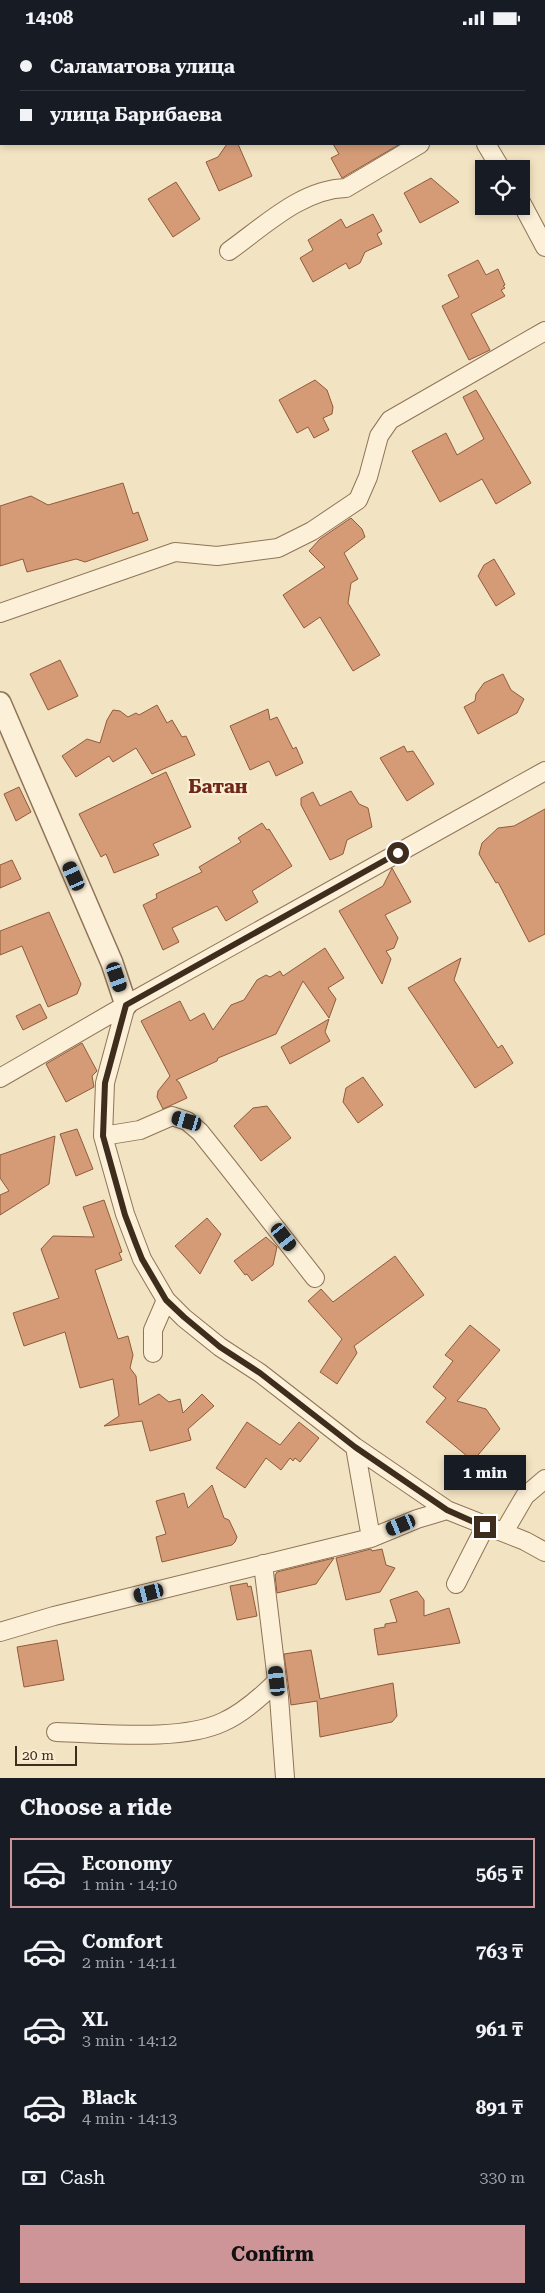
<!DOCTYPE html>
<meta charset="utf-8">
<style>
body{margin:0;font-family:"Roboto Serif",serif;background:#242831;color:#f1f3f6;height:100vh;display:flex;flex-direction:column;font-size:19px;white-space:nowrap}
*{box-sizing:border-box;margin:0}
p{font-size:16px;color:#9ea1a6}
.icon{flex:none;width:28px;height:28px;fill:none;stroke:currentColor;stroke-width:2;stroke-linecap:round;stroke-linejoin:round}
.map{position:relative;height:1743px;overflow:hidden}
.details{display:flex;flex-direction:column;background:#171b24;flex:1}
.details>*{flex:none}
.guide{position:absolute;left:0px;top:0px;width:545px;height:110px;box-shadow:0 2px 8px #0003;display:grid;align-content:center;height:110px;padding:0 20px;background:#171b24}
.buttons{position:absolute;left:475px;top:125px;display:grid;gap:10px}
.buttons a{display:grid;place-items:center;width:55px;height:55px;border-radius:0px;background:#171b24;box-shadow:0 2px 8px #0003;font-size:25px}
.scale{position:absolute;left:15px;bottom:12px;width:62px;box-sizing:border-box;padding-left:5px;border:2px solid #3e2c1d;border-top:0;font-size:14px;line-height:18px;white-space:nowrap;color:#3e2c1d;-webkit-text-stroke:4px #f9edd4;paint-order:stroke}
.end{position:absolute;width:22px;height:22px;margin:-11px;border:6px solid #3e2c1d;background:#fff;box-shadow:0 0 0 2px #fff}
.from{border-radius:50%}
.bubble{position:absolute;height:35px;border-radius:0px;background:#171b24;box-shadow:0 2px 8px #0003;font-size:16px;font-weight:700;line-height:35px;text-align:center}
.car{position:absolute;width:15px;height:30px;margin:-15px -8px;border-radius:6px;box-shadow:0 0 4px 1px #0007;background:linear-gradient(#222 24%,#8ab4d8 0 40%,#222 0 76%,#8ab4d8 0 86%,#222 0)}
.guide b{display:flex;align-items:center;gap:18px;height:48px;font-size:19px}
.guide b+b{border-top:1px solid #363941}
.guide i{width:12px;height:12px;background:#f1f3f6}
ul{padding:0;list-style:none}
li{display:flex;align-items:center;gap:15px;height:70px;margin:0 10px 8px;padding:0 10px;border:2px solid transparent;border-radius:0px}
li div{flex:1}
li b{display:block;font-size:19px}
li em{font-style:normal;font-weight:700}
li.selected{border-color:#ce9598}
li>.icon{width:45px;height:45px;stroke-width:1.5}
h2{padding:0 20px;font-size:22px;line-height:60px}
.pay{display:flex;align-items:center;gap:12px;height:55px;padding:0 20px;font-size:19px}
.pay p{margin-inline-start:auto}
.button{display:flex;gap:10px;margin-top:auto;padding:10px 20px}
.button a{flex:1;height:58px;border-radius:0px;background:#ce9598;color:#111;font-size:20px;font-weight:700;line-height:58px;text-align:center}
.status{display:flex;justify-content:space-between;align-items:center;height:35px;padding:0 25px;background:#171b24;direction:ltr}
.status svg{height:14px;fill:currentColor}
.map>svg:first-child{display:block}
.building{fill:#d49b76;stroke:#915b3b}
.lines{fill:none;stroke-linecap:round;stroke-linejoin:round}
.minor-casing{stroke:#8f7458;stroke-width:20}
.tertiary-casing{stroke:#8f7458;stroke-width:24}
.minor{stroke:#fcf0d8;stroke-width:18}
.tertiary{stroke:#fcf0d8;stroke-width:21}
.route{stroke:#3e2c1d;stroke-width:6}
.labels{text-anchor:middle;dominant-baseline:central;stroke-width:4.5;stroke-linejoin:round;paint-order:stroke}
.quarter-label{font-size:19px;font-weight:bold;fill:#6f2818;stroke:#f9edd4}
</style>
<div class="status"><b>14:08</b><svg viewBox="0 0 49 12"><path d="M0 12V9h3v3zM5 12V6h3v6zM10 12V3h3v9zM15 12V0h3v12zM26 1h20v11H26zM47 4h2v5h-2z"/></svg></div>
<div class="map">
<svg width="545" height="1743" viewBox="0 0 545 1743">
<rect width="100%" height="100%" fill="#f2e3c3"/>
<path class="building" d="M227,109H238L252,141L219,156L206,127L218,122Z
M333,109H400L342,143L331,123L339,119Z
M431,143L459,167L420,188L404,158Z
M176,147L200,184L173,202L148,164Z
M373,179L382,196L377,199L382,209L365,217L360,228L349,234L346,228L313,247L300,223L313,215L308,205L341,184L346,193Z
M478,225L486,240L498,234L505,250L503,251L505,253L501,255L505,261L471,279L490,315L469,325L442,271L459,262L448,240Z
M315,345L327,355L333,372L332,379L323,383L329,395L314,403L308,392L297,398L279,365Z
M476,355L531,448L496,469L482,444L440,467L412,416L446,398L457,420L484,404L463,362Z
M123,448L133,479L138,477L148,505L85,527L76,524L27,537L23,524L0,531V471L31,461L48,470Z
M351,483L362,494L365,502L344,518L358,544L351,548L348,568L380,620L353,636L320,582L304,593L283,560L325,532L309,516L320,504Z
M494,524L515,559L496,571L478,541L484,530Z
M60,625L78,661L48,675L30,639Z
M503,639L511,655L524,664L517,678L478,699L464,672L475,666L476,659L484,648Z
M157,670L167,688L172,685L182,702L186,701L195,720L152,739L136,713L113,727L109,721L76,742L62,721L87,704L100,708L107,685L113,675L120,676L128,682L136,678L139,680Z
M268,674L270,685L277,682L293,714L296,712L303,728L276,741L269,726L250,735L230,691Z
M404,711L407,717L413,716L434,749L407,766L380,723Z
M166,737L191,792L153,809L159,820L114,838L106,819L101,822L79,779Z
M19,752L31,777L16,786L4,759Z
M351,756L359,769L368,773L372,792L347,805L343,819L330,825L301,770V763L313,757L320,771Z
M545,774V899L529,907L498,847L496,848L479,819L482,808L498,793L514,791Z
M262,788L267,795L269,794L292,831L252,856L258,867L226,886L217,871L172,893L179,907L163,915L143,870L157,863L156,859L202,837L199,832L241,807L238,803Z
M12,825L21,844L0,853V830Z
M392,833L411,867L385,880L398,903L394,913L386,916L391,924L382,949L339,876L383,851Z
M49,877L81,949L77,959L48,972L22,911L0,920V896Z
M325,913L344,943L328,953L336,964L329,983L303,946L276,999L218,1023L217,1026L176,1045L179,1047L187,1063L163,1074L157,1062L158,1056L170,1041L141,986L180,966L190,986L204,978L213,995L231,970L244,965L257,945L266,940L270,942L280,936L283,941Z
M461,923L454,945L498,1013L502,1010L513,1028L475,1053L408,953Z
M40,969L47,983L23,995L16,981Z
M329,984L325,997L330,1006L290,1029L281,1012Z
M82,1008L97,1036L92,1041L94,1052L66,1067L46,1029Z
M363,1042L383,1070L358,1088L343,1067L346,1053Z
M267,1071L291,1103L261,1126L234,1091L253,1073Z
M77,1094L93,1134L76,1141L60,1099Z
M55,1101L49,1149L0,1180V1160L9,1156L0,1143V1120Z
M104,1165L122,1217L119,1218L122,1225L95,1235L118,1304L128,1301L133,1320L130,1333L136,1341L139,1370L159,1359L169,1367L180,1364L183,1378L202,1359L214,1371L188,1394L191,1405L150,1416L142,1386L104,1391L119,1381L113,1344L80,1353L65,1297L24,1311L13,1278L59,1263L41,1214L53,1201L94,1202L83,1172Z
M207,1183L221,1199L200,1239L175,1211Z
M266,1202L277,1212L273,1230L252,1246L247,1239L245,1240L234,1226Z
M395,1221L424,1260L354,1311L357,1318L337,1349L320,1337L342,1304L308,1266L321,1254L333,1267Z
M470,1290L500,1315L457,1366L486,1374L500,1394L473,1426L426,1387L446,1363L433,1352L453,1326L445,1320Z
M247,1387L280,1410L299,1387L319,1403L300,1427L295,1423L293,1426L290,1423L281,1435L266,1423L245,1453L216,1433Z
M212,1450L224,1483L229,1485L237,1502L235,1507L232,1510L162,1527L156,1502L166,1499L156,1466L184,1458L188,1473Z
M371,1514L372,1516L382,1514L386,1530L395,1533L380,1557L346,1565L336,1523Z
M334,1523L316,1549L277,1558L275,1540L277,1537Z
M247,1548L248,1552L251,1551L257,1581L237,1585L230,1551Z
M417,1556L424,1565V1581L449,1573L460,1608L378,1620L374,1594L385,1592V1589L397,1587L390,1565Z
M57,1605L64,1645L24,1652L17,1612Z
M311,1615L320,1664L393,1648L397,1681L392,1687L320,1702L317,1666L291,1670L284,1619Z"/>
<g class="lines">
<g class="minor-casing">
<path id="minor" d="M378,0L379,1
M544,10L545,9
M486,109L501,134
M521,167L545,212
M229,216C264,191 302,154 346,153L420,109
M0,578L175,517L217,521L278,513L312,496L358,465L368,442L379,401L390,385L545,296
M126,970L105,1048L103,1101L125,1179L142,1224L166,1265L184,1283L220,1312L260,1338L355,1412L447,1475L525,1506L545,1517
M0,1043L126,970L545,736
M103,1101L140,1095L172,1081L187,1086L200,1097L228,1132L315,1243
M153,1318V1295L166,1265
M355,1412L371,1503
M504,1497L525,1461L545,1444
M263,1529L279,1662L285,1743
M456,1549L485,1492
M0,1597L54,1581L371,1503L417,1484L447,1475
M56,1697C102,1698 181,1707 223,1687C243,1678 261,1662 277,1646"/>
</g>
<g class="tertiary-casing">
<path id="tertiary" d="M0,668L112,928L126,970"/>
</g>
<use href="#minor" class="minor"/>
<use href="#tertiary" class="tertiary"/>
</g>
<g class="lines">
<path class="route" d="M398,818L126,970L105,1048L103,1101L125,1180L136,1209L142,1224L166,1265L184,1282L220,1312L260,1338L355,1412L447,1475L485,1492"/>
</g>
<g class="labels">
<g class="quarter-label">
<text x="218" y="751">Батан</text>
</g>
</g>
</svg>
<div class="buttons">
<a><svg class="icon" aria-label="locate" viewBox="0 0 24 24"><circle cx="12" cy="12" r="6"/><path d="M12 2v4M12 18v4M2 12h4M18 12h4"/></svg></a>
</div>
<div class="scale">20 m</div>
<i class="end from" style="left:398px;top:818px"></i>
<i class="end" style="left:485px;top:1492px"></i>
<div class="bubble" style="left:444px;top:1420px;width:82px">1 min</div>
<i class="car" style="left:74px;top:841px;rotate:336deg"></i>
<i class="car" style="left:117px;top:942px;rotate:161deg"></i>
<i class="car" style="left:187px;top:1086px;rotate:286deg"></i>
<i class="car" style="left:284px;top:1202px;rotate:143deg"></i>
<i class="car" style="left:401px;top:1490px;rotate:248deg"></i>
<i class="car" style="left:149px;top:1558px;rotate:256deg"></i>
<i class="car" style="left:277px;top:1646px;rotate:354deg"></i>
<div class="guide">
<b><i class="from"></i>Саламатова улица</b>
<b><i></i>улица Барибаева</b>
</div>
</div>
<section class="details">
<h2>Choose a ride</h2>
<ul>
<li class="selected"><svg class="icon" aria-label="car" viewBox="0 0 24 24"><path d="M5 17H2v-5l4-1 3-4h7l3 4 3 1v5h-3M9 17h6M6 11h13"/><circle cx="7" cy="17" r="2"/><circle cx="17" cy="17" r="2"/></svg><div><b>Economy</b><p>1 min · 14:10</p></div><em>565 ₸</em></li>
<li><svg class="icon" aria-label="car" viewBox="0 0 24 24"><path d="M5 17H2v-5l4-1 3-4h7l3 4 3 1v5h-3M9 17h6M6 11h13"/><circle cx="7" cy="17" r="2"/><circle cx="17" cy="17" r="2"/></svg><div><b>Comfort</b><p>2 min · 14:11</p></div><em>763 ₸</em></li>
<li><svg class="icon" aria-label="car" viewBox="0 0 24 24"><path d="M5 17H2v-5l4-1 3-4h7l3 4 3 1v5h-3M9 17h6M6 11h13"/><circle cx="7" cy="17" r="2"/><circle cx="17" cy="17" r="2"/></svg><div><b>XL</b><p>3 min · 14:12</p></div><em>961 ₸</em></li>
<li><svg class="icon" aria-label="car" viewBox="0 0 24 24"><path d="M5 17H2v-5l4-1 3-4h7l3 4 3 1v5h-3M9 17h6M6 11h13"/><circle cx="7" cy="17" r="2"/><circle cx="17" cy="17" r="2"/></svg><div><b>Black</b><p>4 min · 14:13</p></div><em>891 ₸</em></li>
</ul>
<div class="pay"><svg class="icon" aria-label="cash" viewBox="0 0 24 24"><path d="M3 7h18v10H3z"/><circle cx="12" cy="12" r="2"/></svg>Cash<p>330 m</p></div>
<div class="button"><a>Confirm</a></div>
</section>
